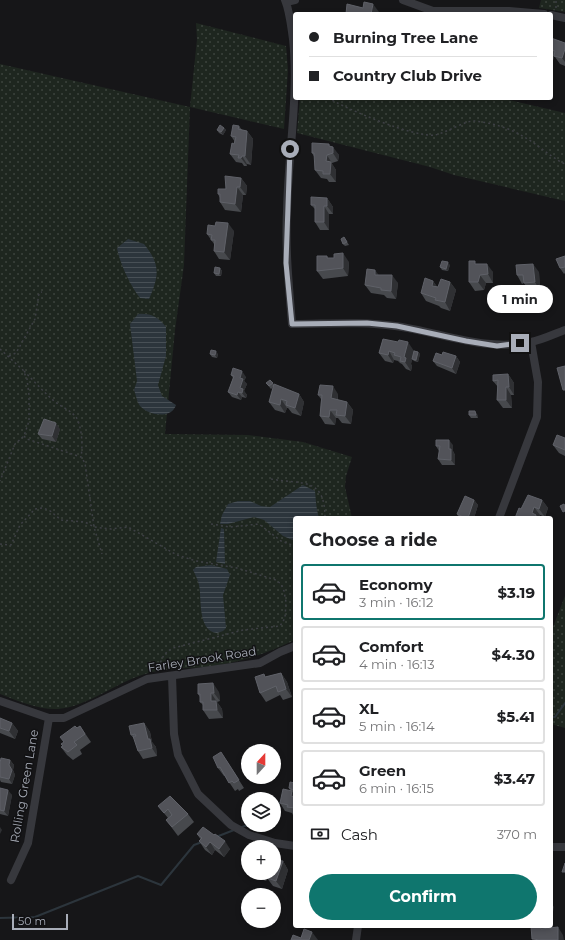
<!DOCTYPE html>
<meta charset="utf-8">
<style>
body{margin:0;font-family:Montserrat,sans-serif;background:#f2f2f2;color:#202124;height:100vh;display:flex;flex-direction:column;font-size:15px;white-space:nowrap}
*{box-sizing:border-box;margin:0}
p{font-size:13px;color:#757577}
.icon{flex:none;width:22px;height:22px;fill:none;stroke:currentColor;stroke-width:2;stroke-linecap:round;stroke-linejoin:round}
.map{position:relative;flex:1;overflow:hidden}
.details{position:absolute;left:293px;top:516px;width:260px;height:412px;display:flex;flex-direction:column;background:#fff;border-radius:4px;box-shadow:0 2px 6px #0003}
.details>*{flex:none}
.banner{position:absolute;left:293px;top:12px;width:260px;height:88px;border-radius:4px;box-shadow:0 2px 6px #0003;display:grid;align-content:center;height:88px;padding:0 16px;background:#fff}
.needle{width:26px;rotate:21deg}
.fabs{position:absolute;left:241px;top:744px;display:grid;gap:8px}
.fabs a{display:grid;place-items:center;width:40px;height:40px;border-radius:50%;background:#fff;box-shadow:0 2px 6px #0003;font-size:20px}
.scale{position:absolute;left:12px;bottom:10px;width:56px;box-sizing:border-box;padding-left:4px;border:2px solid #a8adb8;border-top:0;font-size:11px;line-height:14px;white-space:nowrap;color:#a8adb8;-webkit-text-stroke:3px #111113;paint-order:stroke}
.end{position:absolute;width:18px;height:18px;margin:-9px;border:5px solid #a8adb8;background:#111;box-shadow:0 0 0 2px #111}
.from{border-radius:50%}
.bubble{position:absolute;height:28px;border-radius:14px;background:#fff;box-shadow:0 2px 6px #0003;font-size:13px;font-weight:700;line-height:28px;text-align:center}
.banner b{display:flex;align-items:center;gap:14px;height:38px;font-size:15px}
.banner b+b{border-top:1px solid #e0e0e0}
.banner i{width:10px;height:10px;background:#202124}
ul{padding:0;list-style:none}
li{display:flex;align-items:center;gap:12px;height:56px;margin:0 8px 6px;padding:0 8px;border:2px solid #e0e0e0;border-radius:4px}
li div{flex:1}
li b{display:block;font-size:15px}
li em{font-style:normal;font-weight:700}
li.selected{border-color:#0f766e}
li>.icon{width:36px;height:36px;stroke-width:1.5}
h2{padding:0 16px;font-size:18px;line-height:48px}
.pay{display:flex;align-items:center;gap:10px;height:44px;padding:0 16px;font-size:15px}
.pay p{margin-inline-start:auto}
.primary-button{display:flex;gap:8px;margin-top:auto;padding:8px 16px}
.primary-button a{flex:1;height:46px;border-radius:24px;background:#0f766e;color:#fff;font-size:16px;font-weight:700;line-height:46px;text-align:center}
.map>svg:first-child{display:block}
.green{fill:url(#green-dots)}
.water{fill:url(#water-rules)}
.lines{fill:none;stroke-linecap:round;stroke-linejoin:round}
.stream{stroke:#2c353c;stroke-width:2}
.path{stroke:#3d3f44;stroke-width:1.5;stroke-dasharray:2 3;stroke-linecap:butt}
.street{stroke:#37383d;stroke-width:8}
.wall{fill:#47494d}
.shaded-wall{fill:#2f3033}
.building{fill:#525359;stroke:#5f6168}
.route{stroke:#a8adb8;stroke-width:5}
.labels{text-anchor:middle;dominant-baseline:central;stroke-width:3;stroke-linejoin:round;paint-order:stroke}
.street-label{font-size:12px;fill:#a8adb8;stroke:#111113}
</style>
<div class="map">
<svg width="565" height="940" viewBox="0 0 565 940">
<defs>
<pattern id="green-dots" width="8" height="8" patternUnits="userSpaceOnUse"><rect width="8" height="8" fill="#1e261f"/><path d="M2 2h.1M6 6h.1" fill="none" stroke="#3c433d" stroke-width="1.8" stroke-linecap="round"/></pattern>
<pattern id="water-rules" width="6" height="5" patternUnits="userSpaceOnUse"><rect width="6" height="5" fill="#2c353c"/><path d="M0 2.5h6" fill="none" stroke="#485056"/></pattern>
</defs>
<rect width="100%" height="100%" fill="#161618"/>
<path class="green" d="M541,0H565V12L539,8Z
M196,23L286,46L288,70L284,129L190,107L184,265L175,330L165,434L248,435L303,442L352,457L346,476L345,487L352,518H295V640C269,652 243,662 214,666C191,669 167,667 145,674C117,682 87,707 58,709C39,710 18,701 0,694V64L190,107L197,39Z
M300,98H501L565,113V201L454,175L430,167L297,133Z
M565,596V728L551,724V632Z"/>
<path class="water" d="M128,239L144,244C161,265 159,276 149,299L140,298C130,285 120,264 117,248Z
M138,314C151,313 158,317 166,327V356L158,385L162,396L176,405C172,419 149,416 140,406C137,402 136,395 134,390L137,381L130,324Z
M303,485L315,491C316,501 316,508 319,518H295V541L283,536L264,520L254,517L228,524H220L222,515L228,504L238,501H250L261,506L270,507Z
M221,528L224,529L225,564L216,562Z
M211,565L227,569L230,575L223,595L226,628L223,631L217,633C197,631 202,598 199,585C198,580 195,574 193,570L196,567Z"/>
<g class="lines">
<path class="stream" d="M551,717H555L565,703
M274,807L281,802
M242,827L248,825
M216,837L234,830
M0,918L35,917L138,876L161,885L194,845L202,842"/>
<path class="path" d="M556,8V0
M328,98C347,109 414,138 435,135C446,133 466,120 475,121C492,123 510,128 524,137C539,145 550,157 565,164
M0,349L23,370L27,379L29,395V421L24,436L15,444L0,481
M9,356L16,353L35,319L39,293L42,292
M24,371C35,382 46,395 58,404C64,408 71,411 76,417C82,427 83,446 81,457
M24,436L27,439L81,457L85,463L94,527L102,554
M271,479C302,485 325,476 325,518
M211,524L230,527L259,524L281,541L295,546
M0,544L11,545L20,525L35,509L42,508L49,510L61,520L85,522L94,527L111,529L128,527L177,555L196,561L237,568L276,580L281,584L284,591L286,602L285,618L280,626L243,630L173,648C164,653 161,658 159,669"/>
<path class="street" d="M285,0C290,12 291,26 293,39C299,96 288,154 287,211C285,249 289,286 292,324C327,324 361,321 395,326C441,332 484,352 531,342C542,340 554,334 565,330
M403,0L433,11H509L544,14
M286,2L295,0
M551,15L565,18
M499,518L537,417L538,382L531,342
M172,676L174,734L178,755L198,794L231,825L249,835L275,843L295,846
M0,701L49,718H64L147,679L260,663L280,652L295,646
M551,847H565
M11,880L28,843L49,718
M356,940L358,926"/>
</g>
<path class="wall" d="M551,38L565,43V66L560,64L555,57H554L552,64L551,63Z
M239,126L242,130L247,131L253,139L251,165L247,164V166H244L242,163L236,162L230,154L235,142L231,136Z
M224,128L226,130L223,135L219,133L217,130Z
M330,146L339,155L338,161L332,163V164L336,170V182H329L327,179L321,178L315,170V158L312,153Z
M241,178L247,186L246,195H243L241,212L225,210L220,202V198L218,194Z
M327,198L333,207V214H329V230H320L315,222V209L311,205Z
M215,226L234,231L230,260L219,259L214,251V244L207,234Z
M346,240L349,245L345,246L343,244Z
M327,256L328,258L349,262L348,276L323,279L317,271Z
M565,256V273L564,274L560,268Z
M477,264L493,272V283H486L484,290L475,291L469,282Z
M450,265L448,271L442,270L440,267Z
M220,268L222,271L221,276H216L214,273Z
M539,272L540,291H529L524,283L522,284L517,275Z
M379,275L398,283L396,299L387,298L384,295L371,293L365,285Z
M433,281L437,287H438L450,282L456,290L450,311L441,308L439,306L426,301L421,293Z
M383,339L418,352L420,354L418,362L414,361L412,359L411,364L412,366L411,371L406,369L402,364L400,363L398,361L394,360L393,363L385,361L379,353Z
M210,354H218L217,358L212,357Z
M442,355L456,356L460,362L456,374L437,366L433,361Z
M508,374L514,383V395H511L512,408H503L497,400L498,387L493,381Z
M231,375L246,377L244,381L247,384L244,391L247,395L246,398L242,397L241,400L232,397L228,392L233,378Z
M266,383H273L274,385L299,394L304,402L301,416L292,413L288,408H287L285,413L275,410L269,402L274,386L271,389Z
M338,394V400L347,402L353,410L351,424L342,423L338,418H336L335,425L325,424L320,416L321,399L318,395Z
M477,414L478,418H471L469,415Z
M60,429L56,442L42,439L38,434Z
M565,438V456L559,453L553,445Z
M453,445V451L455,455V465H442L438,459L439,451L436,446Z
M474,500L478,505L474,518H459L457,514Z
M542,500L548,508L545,517L540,515L539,518H515L521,509Z
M281,673L287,682L292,697L283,700L280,695L266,702L260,693L266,677Z
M219,692L220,701L217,702L222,709L223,718L209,719L203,710V705L200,702V697L198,694Z
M0,718L12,723L18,731L15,739L0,733Z
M144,723L150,732L152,742L156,747L157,756L143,759L138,751L135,740L131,735Z
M80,726L91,742L80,750L82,754L73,760L67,755L61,747L63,746L64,742L77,728Z
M10,760L14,765L13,770L15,775L12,784L1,782L0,780V763Z
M227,761L244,788L239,791L238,789L235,791L225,776H224L218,768Z
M295,783V792H292L295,795V815H293L292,813L285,811L280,803L290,790L289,788Z
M0,788L12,795L8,816L0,814Z
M158,806L188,814L194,822L178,836L166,820L168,818Z
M197,834L230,849L224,857L215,850L212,855L205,850L199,841L201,840Z
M283,861L288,870L282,889L273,886L267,878L268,877L266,881L258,878L254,873H274Z"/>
<path class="shaded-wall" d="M373,4L379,12L378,14H371Z
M565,49V62L562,58Z
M551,53L554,57L552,64L551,62Z
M224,128L226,130L223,135L221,132Z
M247,131L253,139L251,165L245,156Z
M329,144L333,150V147L339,155L338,161L333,153L329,146Z
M327,155L336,170V182L330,174L326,161Z
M242,156L247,164V166L241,158Z
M241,178L247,186L246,195L240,187Z
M237,187L243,195L241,212L235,204Z
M327,198L333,207V214L327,206Z
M324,206L329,214V230L324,222Z
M228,223L234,231L230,260L224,252Z
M343,253L349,262L348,276L343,268Z
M448,262L450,265L448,271L446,269Z
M487,264L493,272V283L488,274Z
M533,264L539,272L540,291L535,282Z
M220,268L222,271L221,276L219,274Z
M375,270L381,278L375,275Z
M392,275L398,283L396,299L391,291Z
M480,275L486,283L484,290L478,282Z
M433,281L439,289L432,286Z
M450,282L456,290L450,311L445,302Z
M408,342L414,351L411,364L412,366L411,371L405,362L404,357Z
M216,351L218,354L217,358L215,355Z
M389,351L394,360L393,363L388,355Z
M418,352L420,354L418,362L416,360Z
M456,356L460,362L456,374L452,368Z
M242,371L246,377L244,381L247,384L244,391L247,395L246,398L242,393L240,388V378Z
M508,374L514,383V395L509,387Z
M333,386L338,394L337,407L331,398Z
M506,387L511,395L512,408L506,400Z
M238,392L242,397L241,400L237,395Z
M299,394L304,402L301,416L295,408Z
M281,399L287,408L285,413L280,405Z
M347,402L353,410L351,424L345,416Z
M330,410L336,418L335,425L329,417Z
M475,411L477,414L478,418L476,415Z
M56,423L60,429L56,442L52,436Z
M449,440L453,445V451L455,455V465L451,460L449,449Z
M474,500L478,505L474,518H468Z
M542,500L548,508L545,517L539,509Z
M534,507L540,515L539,518H535L532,513Z
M281,673L287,682L292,697L286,689Z
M213,683L219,692L220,701L214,693Z
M211,693L222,709L223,718L211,701Z
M12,723L18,731L15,739L9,731Z
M144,723L150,732L152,742L156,747L157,756L152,748L148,739Z
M10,760L14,765L13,770L15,775L12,784L9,779V765Z
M8,790L12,795L8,816L4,811Z
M292,791L295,795V802L291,796Z
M0,827L2,830L0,834Z
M225,841L230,849L224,857L219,849Z
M210,842L215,850L212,855L206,847Z
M283,861L288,870L282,889L276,881Z
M260,873H265L268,877L266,881Z
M552,904L554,907L553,912L552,909Z
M540,926H542L546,932L541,929Z
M558,927L563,935L564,940H558Z
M312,932L318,940H309Z"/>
<path class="building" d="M364,2L373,4L371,14H346L347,4L363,8Z
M551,38L565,43V49L562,58L554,56L555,51L551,50Z
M220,125L224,128L221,132L217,130Z
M233,125L239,126L238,129L247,131L245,156H242L241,158H238L239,155L230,154L232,143L234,144L236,137L231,136Z
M312,143L329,144V146L333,147V153L327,155L326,161L331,162L330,174H323V171L315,170L314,153H312Z
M225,176L241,178L240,187H237L235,204L220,202V194H218V189H226Z
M311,197L327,198V206H324V222H315V205H311Z
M216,222L228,223L224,252L214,251L215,240H211L212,235L207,234L208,225L215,226Z
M344,237L347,242L343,244L341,239Z
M343,253V268L317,271V256H327V258H334V254Z
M565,256V267L560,268L556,259Z
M442,261L448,262L446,269L440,267Z
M469,261H475V264H487L488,274L480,275L478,282H469Z
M533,264L535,282L524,283L523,275H517L516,265Z
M215,267L220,268L219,274L214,273Z
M367,269L375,270V275H392L391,291L381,290V288L365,285Z
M425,278L433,281L432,286L438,287L441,279L450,282L445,302L435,300L436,298L421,293Z
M383,339L398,342L399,340L408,342L404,357L406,358L405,362L400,361L401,357L394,355L395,353L389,351L388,355L379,353Z
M211,350L216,351L215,355L210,354Z
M414,351L418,352L416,360L412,359Z
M443,352L456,356L452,368L433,361L436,353L442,355Z
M565,366V390H563L557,368Z
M233,368L242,371L240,378L243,379L240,388L243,389L242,393L238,392L237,395L228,392L234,376L231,375Z
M508,374L509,387H506V400H497L498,380L493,381V375Z
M270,380L273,383L269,386L266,383Z
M274,384L299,394L295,408L286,405L287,401L281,399L280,405L269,402Z
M320,385L333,386L331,398L347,402L345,416L336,415L337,410H330L329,417L320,416L322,395H318Z
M469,411H475L476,415H469Z
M44,419L56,423L52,436L38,434Z
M557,435L565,438V450L553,445Z
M436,440H449V449H451V460L438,459L440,446H436Z
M528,495L542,500L539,509L534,507L532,513L536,515L535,518H515L519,508L521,509Z
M465,496L474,500L468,518H465L457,514Z
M564,504L565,506V511L563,512L560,506Z
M281,673L286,689L278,692L276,686L260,693L255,677L264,674L265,677Z
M213,683L214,693H211V701H216L217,710H203V702H200V694H198V684Z
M0,718L12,723L9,731L0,728Z
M144,723L148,739H150L152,748L138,751L133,736H136L135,734L131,735L129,726Z
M75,726L77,728L80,726L85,734L74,742L77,745L68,752L61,747L63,746L61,744L64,742L60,737Z
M221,752L239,780L234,783L232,781L229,783L220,767L218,768L213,757Z
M1,758L10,760L9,765L12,770L9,779L0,777V763Z
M290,782L295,783L293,790L289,788Z
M0,788L8,790L4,811L0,810Z
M283,789L292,791L291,796L295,797V808L287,807L288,805L280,803Z
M170,796L188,814L172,827L166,820L172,815L168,809L164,813L158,806Z
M203,827L214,835L215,834L225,841L219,849L210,842L206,847L199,841L202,838L197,834Z
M274,860L283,861L276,881L267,878L269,873H274Z
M565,863V872H562Z
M531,926H540L541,929L558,927V940H541L532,939Z
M304,929L312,932L309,940H291L293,935L301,938Z"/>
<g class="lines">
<path class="route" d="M290,149L286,263L292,324L367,323L397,326L466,341L497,346L520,343"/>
</g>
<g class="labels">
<g class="street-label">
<text transform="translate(202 659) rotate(-9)">Farley Brook Road</text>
<text transform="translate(24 786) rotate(-80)">Rolling Green Lane</text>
</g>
</g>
</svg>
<div class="fabs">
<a><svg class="needle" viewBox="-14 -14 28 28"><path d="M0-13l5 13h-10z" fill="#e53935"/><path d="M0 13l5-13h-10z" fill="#757577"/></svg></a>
<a><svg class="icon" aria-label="layers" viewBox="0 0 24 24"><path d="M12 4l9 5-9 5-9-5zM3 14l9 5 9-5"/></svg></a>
<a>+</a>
<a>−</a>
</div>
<div class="scale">50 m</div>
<i class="end from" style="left:290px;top:149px"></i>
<i class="end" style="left:520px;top:343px"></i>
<div class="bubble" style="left:487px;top:285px;width:66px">1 min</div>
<div class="banner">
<b><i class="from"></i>Burning Tree Lane</b>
<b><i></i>Country Club Drive</b>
</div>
<section class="details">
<h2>Choose a ride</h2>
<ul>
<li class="selected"><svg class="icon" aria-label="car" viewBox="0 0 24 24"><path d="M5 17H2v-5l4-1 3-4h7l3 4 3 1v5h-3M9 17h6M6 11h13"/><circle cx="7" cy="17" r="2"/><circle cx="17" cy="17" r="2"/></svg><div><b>Economy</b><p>3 min · 16:12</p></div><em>$3.19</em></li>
<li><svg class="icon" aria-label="car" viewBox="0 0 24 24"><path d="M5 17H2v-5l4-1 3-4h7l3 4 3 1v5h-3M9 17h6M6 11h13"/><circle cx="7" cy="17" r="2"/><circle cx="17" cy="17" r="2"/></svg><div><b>Comfort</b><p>4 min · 16:13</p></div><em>$4.30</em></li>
<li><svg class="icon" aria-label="car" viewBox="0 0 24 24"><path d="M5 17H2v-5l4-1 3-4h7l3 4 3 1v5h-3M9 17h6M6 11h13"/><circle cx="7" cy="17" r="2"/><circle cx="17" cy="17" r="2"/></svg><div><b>XL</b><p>5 min · 16:14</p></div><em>$5.41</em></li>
<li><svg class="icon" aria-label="car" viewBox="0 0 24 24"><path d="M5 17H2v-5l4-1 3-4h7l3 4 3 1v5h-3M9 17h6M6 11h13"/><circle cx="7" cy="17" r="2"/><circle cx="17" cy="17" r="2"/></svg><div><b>Green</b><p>6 min · 16:15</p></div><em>$3.47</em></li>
</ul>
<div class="pay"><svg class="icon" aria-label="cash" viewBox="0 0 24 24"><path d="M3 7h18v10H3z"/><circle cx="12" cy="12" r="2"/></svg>Cash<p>370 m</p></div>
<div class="primary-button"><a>Confirm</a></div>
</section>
</div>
